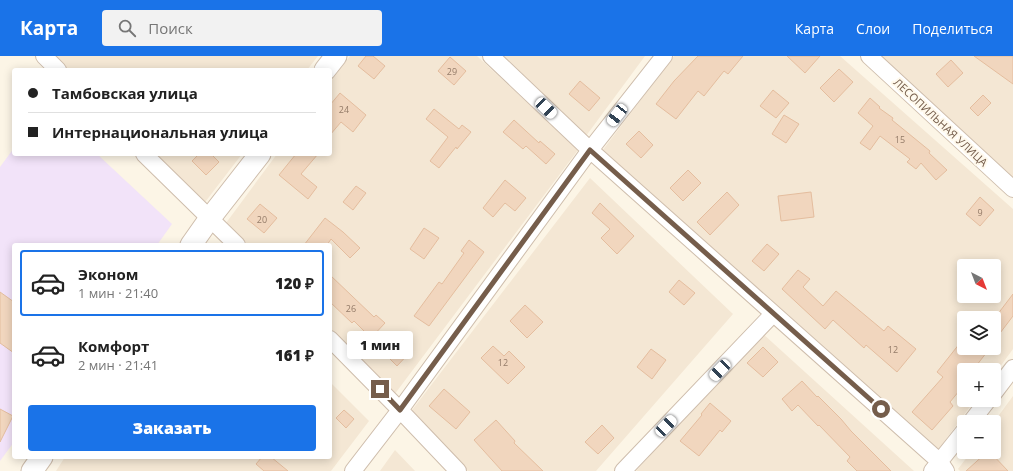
<!DOCTYPE html>
<html lang="ru">
<meta charset="utf-8">
<style>
body{margin:0;font-family:"Open Sans",sans-serif;background:#f2f2f2;color:#222;height:100vh;display:flex;flex-direction:column;font-size:15px;white-space:nowrap}
*{box-sizing:border-box;margin:0}
p{font-size:13px;color:#767676}
.icon{flex:none;width:22px;height:22px;fill:none;stroke:currentColor;stroke-width:2;stroke-linecap:round;stroke-linejoin:round}
.map{position:relative;flex:1;overflow:hidden}
.side{position:absolute;left:12px;top:187px;width:320px;height:216px;display:flex;flex-direction:column;background:#fff;border-radius:4px;box-shadow:0 2px 10px #0003}
.side>*{flex:none}
.top-card{position:absolute;left:12px;top:12px;width:320px;height:88px;border-radius:4px;box-shadow:0 2px 10px #0003;display:grid;align-content:center;height:88px;padding:0 16px;background:#fff}
.needle{width:26px;rotate:138deg}
.fabs{position:absolute;left:957px;top:203px;display:grid;gap:8px}
.fabs a{display:grid;place-items:center;width:44px;height:44px;border-radius:4px;background:#fff;box-shadow:0 2px 10px #0003;font-size:20px}
.end{position:absolute;width:18px;height:18px;margin:-9px;border:5px solid #755d4b;background:#fff;box-shadow:0 0 0 2px #fff}
.from{border-radius:50%}
.bubble{position:absolute;height:28px;border-radius:4px;background:#fff;box-shadow:0 2px 10px #0003;font-size:13px;font-weight:800;line-height:28px;text-align:center}
.car{position:absolute;width:12px;height:24px;margin:-12px -6px;border-radius:5px;box-shadow:0 0 3px 1px #0007;background:linear-gradient(#fff 24%,#345 0 40%,#fff 0 76%,#345 0 86%,#fff 0)}
.top-card b{display:flex;align-items:center;gap:14px;height:38px;font-size:15px}
.top-card b+b{border-top:1px solid #e0e0e0}
.top-card i{width:10px;height:10px;background:#222}
ul{padding:7px 0 0;list-style:none}
li{display:flex;align-items:center;gap:12px;height:66px;margin:0 8px 6px;padding:0 8px;border:2px solid transparent;border-radius:4px}
li div{flex:1}
li b{display:block;font-size:15px}
li em{font-style:normal;font-weight:800}
li.selected{border-color:#1a73e8}
li>.icon{width:36px;height:36px;stroke-width:1.5}
.cta{display:flex;gap:8px;margin-top:auto;padding:8px 16px}
.cta a{flex:1;height:46px;border-radius:4px;background:#1a73e8;color:#fff;font-size:16px;font-weight:800;line-height:46px;text-align:center}
header{display:flex;align-items:center;gap:24px;box-sizing:border-box;height:56px;padding:0 20px;background:#1a73e8;color:#fff}
header strong{font-size:19px}
nav{display:flex;gap:22px;margin-inline-start:auto;font-size:14px}
.search{width:280px;height:36px;background:#f2f2f2;display:flex;align-items:center;gap:10px;box-sizing:border-box;padding:0 14px;border-radius:4px;color:#767676;font-size:15px}
.map>svg:first-child{display:block}
.residential{fill:#f4e7d4;fill-rule:evenodd}
.education{fill:#f2e3f9}
.building{fill:#f1d6be;stroke:#e4bd9e}
.lines{fill:none;stroke-linecap:round;stroke-linejoin:round}
.minor-casing{stroke:#cebdac;stroke-width:18}
.tertiary-casing{stroke:#cebdac;stroke-width:23}
.minor{stroke:#fff;stroke-width:16}
.tertiary{stroke:#fff;stroke-width:21}
.route{stroke:#755d4b;stroke-width:5}
.labels{text-anchor:middle;dominant-baseline:central;stroke-width:4;stroke-linejoin:round;paint-order:stroke}
.number-label{font-size:9px;fill:#947b68}
.street-label{font-size:11px;fill:#755d4b;stroke:#fff9ec}
</style>
<header>
<strong>Карта</strong>
<div class="search"><svg class="icon" aria-label="search" viewBox="0 0 24 24"><circle cx="10" cy="10" r="6"/><path d="M15 15l6 6"/></svg>Поиск</div>
<nav><a>Карта</a><a>Слои</a><a>Поделиться</a></nav>
</header>
<div class="map">
<svg width="1013" height="415" viewBox="0 0 1013 415">
<rect width="100%" height="100%" fill="#fcf5e6"/>
<path class="residential" d="M44,0H318L307,14H58Z
M350,0H477L578,94L394,339L330,274V189H247L226,167L277,98H330V26Z
M495,0H645L583,84Z
M674,0H840L1013,153V293L994,319V314H964V344H975L932,402L599,99ZM964,210H994V240H964ZM964,262H994V292H964Z
M873,0H1013V125Z
M142,98H242L199,154Z
M590,122L733,258L596,415H468L409,358Z
M761,276L914,415H636Z
M330,326L369,365L331,415H56L65,401H330Z
M1013,340V415H960L958,413L971,396H994V366Z
M395,394L415,415H380Z"/>
<path class="education" d="M14,92V98H97L172,168L157,189H14V386L0,405V111Z"/>
<path class="building" d="M366,0H373L385,10L374,23L358,10Z
M698,0H743L728,18L724,15L704,40L698,35L676,63L656,48L674,25Z
M787,0H820L805,17Z
M974,0H1013V28Z
M450,1L466,15L454,29L438,15Z
M951,4L963,17L948,31L936,18Z
M839,13L853,26L834,46L820,32Z
M580,25L600,42L589,55L569,38Z
M773,34L789,47L776,62L760,50Z
M340,37L366,59L353,76L341,66L330,79V49Z
M983,39L991,47L978,60L970,52Z
M870,42L880,51L879,52L893,62L892,64L930,95L929,97L947,114L936,124L921,107L916,113L907,106L910,103L880,80L870,94L860,87L873,70L858,57Z
M434,53L459,73L462,69L471,76L457,93L456,91L439,112L430,105L448,81L426,63Z
M784,59L799,68L786,87L772,78Z
M514,64L539,87L540,85L555,98L546,108L526,90L523,93L503,76Z
M639,75L653,89L641,102L626,88Z
M199,98H211L219,106L206,119L192,105Z
M296,98H318L301,118L317,131L308,143L279,119Z
M688,114L701,127L683,145L670,132Z
M505,124L526,142L515,155L505,147L493,161L483,152Z
M356,130L366,137L353,154L343,146Z
M727,136L739,149L710,179L697,166Z
M811,136L814,161L781,165L778,140Z
M980,141L994,154L980,170L966,158Z
M600,147L634,180L617,198L601,182L610,173L592,157Z
M260,148L277,162L264,177L247,163Z
M325,162L343,176L360,192L350,202L331,183L327,189H304Z
M424,172L439,182L424,203L410,193Z
M469,184L484,196L429,270L414,260L439,226L442,228L464,197L461,195Z
M767,188L779,198L764,215L752,205Z
M798,214L810,223L803,231L823,250L836,235L884,275L888,270L916,293L897,316L866,289L864,292L833,264L825,273L782,233Z
M330,219L374,261L376,259L385,267L371,282L354,265L352,267L330,246Z
M679,224L695,237L684,249L669,236Z
M0,236L14,246V297L0,287Z
M1013,238V260L994,285V263Z
M525,249L543,266L527,282L510,265Z
M400,282L412,294L397,310L385,298Z
M964,282V292H990L973,314H964V329L950,346L953,350L932,374L912,356L943,321L937,316Z
M493,290L504,300L509,295L525,311L508,328L481,302Z
M763,291L778,306L763,321L747,307Z
M651,293L666,304L652,323L637,311Z
M802,325L817,341L818,340L841,363L851,375L891,415H857L847,405L850,401L819,369L818,370L798,349L792,355L782,343Z
M444,333L470,356L456,373L429,350Z
M710,347L731,365L722,376L720,374L699,400L680,385L702,359L701,358Z
M0,353L13,360L0,386Z
M344,354L354,363L346,372L336,362Z
M496,364L515,385L514,387L543,415H502L474,384Z
M602,369L614,382L598,398L585,386Z
M987,396H990L1008,415H966Z
M262,401H271L288,415H264L256,408Z"/>
<g class="lines">
<g class="minor-casing">
<path id="minor" d="M44,0L58,14
M491,0L590,94L940,406L946,415
M869,0L1013,133
M144,98L237,189
M330,283L400,354L458,415
M994,337L1013,312
M971,366L988,344
M353,415L400,354L590,94L664,0
M623,415L773,258
M932,415L964,375"/>
</g>
<g class="tertiary-casing">
<path id="tertiary" d="M325,14L336,0
M191,189L210,162L260,98
M32,415L42,401"/>
</g>
<use href="#minor" class="minor"/>
<use href="#tertiary" class="tertiary"/>
</g>
<g class="lines">
<path class="route" d="M380,333L400,354L590,94L881,353"/>
</g>
<g class="labels">
<g class="number-label">
<text x="452" y="15">29</text>
<text x="344" y="53">24</text>
<text x="900" y="83">15</text>
<text x="980" y="156">9</text>
<text x="262" y="163">20</text>
<text x="351" y="252">26</text>
<text x="893" y="293">12</text>
<text x="503" y="306">12</text>
</g>
<g class="street-label">
<text transform="translate(941 66) rotate(43)">ЛЕСОПИЛЬНАЯ УЛИЦА</text>
</g>
</g>
</svg>
<div class="fabs">
<a><svg class="needle" viewBox="-14 -14 28 28"><path d="M0-13l5 13h-10z" fill="#e53935"/><path d="M0 13l5-13h-10z" fill="#767676"/></svg></a>
<a><svg class="icon" aria-label="layers" viewBox="0 0 24 24"><path d="M12 4l9 5-9 5-9-5zM3 14l9 5 9-5"/></svg></a>
<a>+</a>
<a>−</a>
</div>
<i class="end from" style="left:881px;top:353px"></i>
<i class="end" style="left:380px;top:333px"></i>
<div class="bubble" style="left:347px;top:275px;width:66px">1 мин</div>
<i class="car" style="left:546px;top:52px;rotate:134deg"></i>
<i class="car" style="left:617px;top:59px;rotate:218deg"></i>
<i class="car" style="left:720px;top:314px;rotate:224deg"></i>
<i class="car" style="left:666px;top:370px;rotate:44deg"></i>
<div class="top-card">
<b><i class="from"></i>Тамбовская улица</b>
<b><i></i>Интернациональная улица</b>
</div>
<section class="side">
<ul>
<li class="selected"><svg class="icon" aria-label="car" viewBox="0 0 24 24"><path d="M5 17H2v-5l4-1 3-4h7l3 4 3 1v5h-3M9 17h6M6 11h13"/><circle cx="7" cy="17" r="2"/><circle cx="17" cy="17" r="2"/></svg><div><b>Эконом</b><p>1 мин · 21:40</p></div><em>120 ₽</em></li>
<li><svg class="icon" aria-label="car" viewBox="0 0 24 24"><path d="M5 17H2v-5l4-1 3-4h7l3 4 3 1v5h-3M9 17h6M6 11h13"/><circle cx="7" cy="17" r="2"/><circle cx="17" cy="17" r="2"/></svg><div><b>Комфорт</b><p>2 мин · 21:41</p></div><em>161 ₽</em></li>
</ul>
<div class="cta"><a>Заказать</a></div>
</section>
</div>
